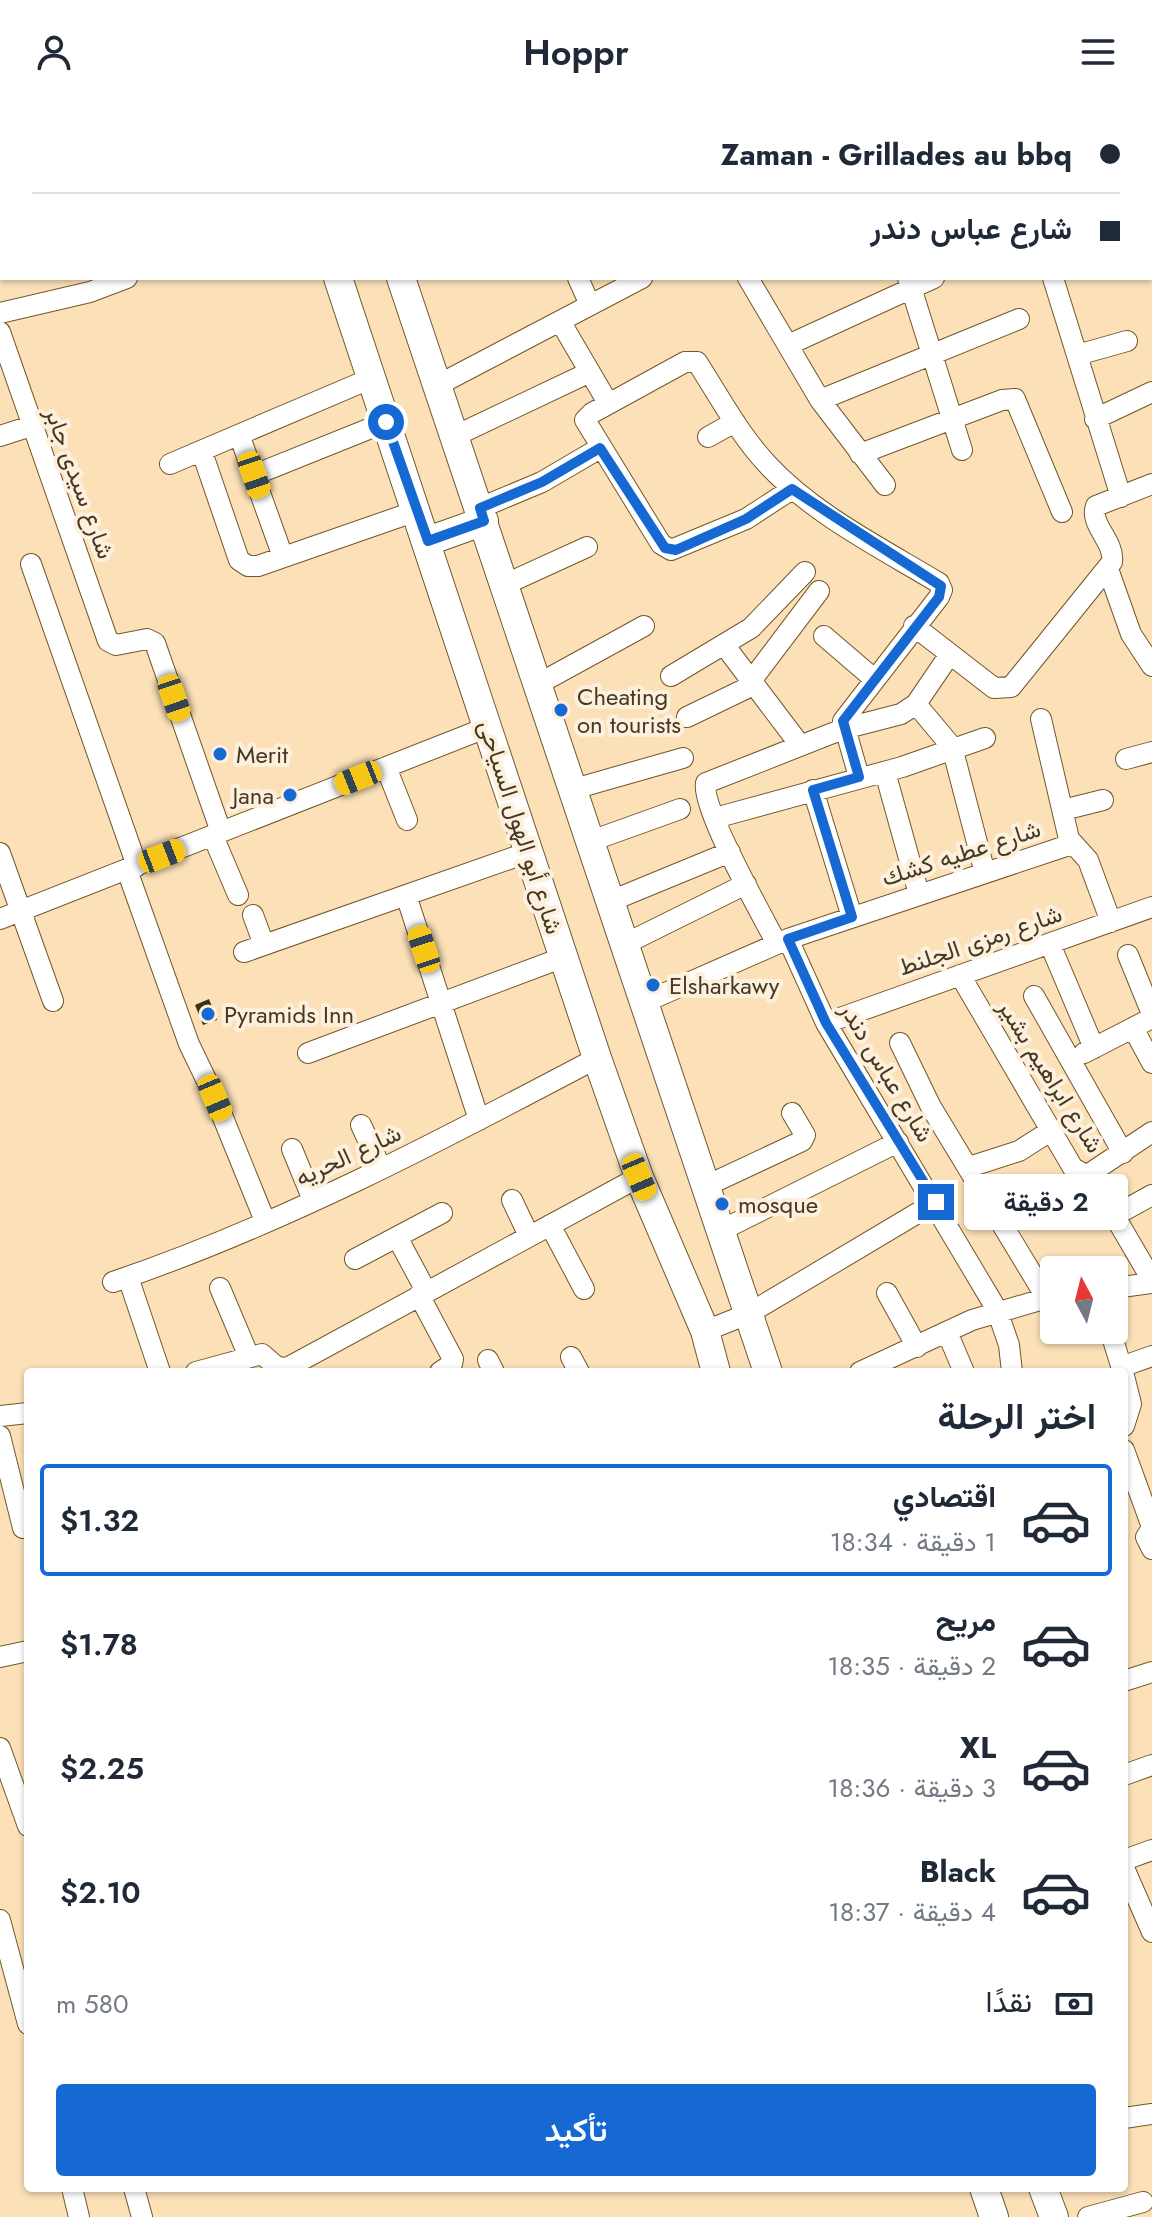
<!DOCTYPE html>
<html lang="ar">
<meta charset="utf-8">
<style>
body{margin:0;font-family:Jost,Vazirmatn,sans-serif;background:#f6f6f7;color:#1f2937;direction:rtl;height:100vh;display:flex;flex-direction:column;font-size:30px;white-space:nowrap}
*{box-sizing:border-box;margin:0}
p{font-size:26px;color:#747a83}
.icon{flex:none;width:44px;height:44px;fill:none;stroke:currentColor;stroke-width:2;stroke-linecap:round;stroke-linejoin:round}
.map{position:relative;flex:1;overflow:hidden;direction:ltr}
.side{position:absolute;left:24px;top:1264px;width:1104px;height:824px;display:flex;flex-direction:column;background:#fff;border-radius:8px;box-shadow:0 2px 6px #0004;direction:rtl}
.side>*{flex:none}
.top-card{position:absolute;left:0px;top:0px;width:1152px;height:176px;box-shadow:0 2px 6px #0004;direction:rtl;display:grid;align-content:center;height:176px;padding:0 32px;background:#fff}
.needle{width:52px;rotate:353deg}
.buttons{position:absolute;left:1040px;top:1152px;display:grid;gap:16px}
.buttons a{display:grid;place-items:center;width:88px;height:88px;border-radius:8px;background:#fff;box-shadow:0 2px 6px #0004;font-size:40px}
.end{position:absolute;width:36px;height:36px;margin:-18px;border:10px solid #1669d3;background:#fff;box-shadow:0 0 0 4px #fff}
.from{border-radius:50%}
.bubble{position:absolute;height:56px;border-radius:8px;background:#fff;box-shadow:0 2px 6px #0004;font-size:26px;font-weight:600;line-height:56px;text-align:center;direction:rtl}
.car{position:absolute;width:24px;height:48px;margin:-24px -12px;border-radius:10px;box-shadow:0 0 6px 2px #0007;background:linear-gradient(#f5c518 24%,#345 0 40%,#f5c518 0 76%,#345 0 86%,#f5c518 0)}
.top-card b{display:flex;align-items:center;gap:28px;height:76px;font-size:30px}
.top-card b+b{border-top:2px solid #e0e1e3}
.top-card i{width:20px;height:20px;background:#1f2937}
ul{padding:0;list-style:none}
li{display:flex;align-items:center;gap:24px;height:112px;margin:0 16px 12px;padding:0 16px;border:4px solid transparent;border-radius:8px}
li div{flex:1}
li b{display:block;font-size:30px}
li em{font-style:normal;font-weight:600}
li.current{border-color:#1669d3}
li>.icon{width:72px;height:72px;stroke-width:1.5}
h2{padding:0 32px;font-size:36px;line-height:96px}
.pay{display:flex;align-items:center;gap:20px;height:88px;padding:0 32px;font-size:30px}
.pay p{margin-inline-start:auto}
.cta{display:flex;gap:16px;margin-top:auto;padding:16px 32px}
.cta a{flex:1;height:92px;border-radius:8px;background:#1669d3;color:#fff;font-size:32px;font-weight:600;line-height:92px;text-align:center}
header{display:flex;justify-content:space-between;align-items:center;height:104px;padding:0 32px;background:#fff;font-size:36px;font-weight:600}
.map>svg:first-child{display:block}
.building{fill:#3c3409}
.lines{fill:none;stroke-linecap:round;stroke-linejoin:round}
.minor-casing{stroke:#745728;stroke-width:22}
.secondary-casing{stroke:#745728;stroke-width:30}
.minor{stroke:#fff;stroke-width:20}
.secondary{stroke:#fff;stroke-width:28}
.route{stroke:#1669d3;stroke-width:10}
.poi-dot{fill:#1669d3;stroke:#fdf0dc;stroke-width:3}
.labels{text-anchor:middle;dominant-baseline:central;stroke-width:8;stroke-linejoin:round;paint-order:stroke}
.street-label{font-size:24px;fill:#463924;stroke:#fdf0dc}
.poi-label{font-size:24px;fill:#463924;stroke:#fdf0dc;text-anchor:start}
</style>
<header><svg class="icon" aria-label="menu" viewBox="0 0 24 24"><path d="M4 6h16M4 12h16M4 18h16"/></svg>Hoppr<svg class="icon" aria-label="person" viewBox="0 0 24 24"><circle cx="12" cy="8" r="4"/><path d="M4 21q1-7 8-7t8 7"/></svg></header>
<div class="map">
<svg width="1152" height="2113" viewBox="0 0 1152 2113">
<rect width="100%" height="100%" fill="#fbe0b8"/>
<path class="building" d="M209,895L217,916L203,921L195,901Z"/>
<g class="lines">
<g class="minor-casing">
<path id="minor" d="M132,0V2
M927,0L928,2
M733,2L738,0
M979,2L983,0
M0,74H2
M1150,152L1152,160
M578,174L590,201
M748,174L820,296L885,381
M908,174L962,346
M1053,174L1121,393
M0,209L90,188L127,174
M560,217L608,299
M0,228L108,537L116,541L147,535L155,539L221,728
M788,241L934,174
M1077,251L1127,237
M438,281L642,174
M820,296L1019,215
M1095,315L1152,288
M0,332L31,322
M455,332L590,268
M240,333L283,453
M708,333L735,318
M202,348L239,456L248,462H258L416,407
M860,350L1002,296L1015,295L1062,408
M170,360L372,274
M254,371L386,318
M792,385L746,415L671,446L661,440L585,316L592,309L685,258H697C719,292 739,330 767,360C813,410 881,444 939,479L942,486L939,493L843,617L859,673
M480,404L542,378L600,344
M31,460L137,762
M1108,465L1131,530L1152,562
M506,480L587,443
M914,522L994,584L1011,583L1112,458C1115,437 1089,421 1096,402L1152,380
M824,532L873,574
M725,542L800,641
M671,572L751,524L805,468
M540,579L644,522
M916,600L952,643L985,769
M687,613L745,585L819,487
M1041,615L1069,735L1088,756L1111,818
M1126,655L1152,648
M386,663L407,716
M885,668L919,790
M574,685L683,654
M813,686L852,813
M1063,706L1103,696
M715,714L902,663L985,634
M213,732L238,791
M591,737L680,705
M0,749L53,897
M127,766L189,940L215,994L265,1117
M406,791L479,1016
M611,797L730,748
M253,811L264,841
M0,815L488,623
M788,835L826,919L997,1206L1009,1241L1012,1268
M625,840L746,780
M777,840C763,813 700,702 706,679L843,625L901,610L916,600L950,550
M1050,840L1094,944
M244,848L529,748
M1128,851L1152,910
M960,871L1073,1064L1093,1075L1152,1176
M1034,892L1123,1049
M645,898L788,835L1072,740
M826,919L1152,803
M1133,924L1152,959
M900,939L931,1003L1046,1193
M308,949L564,853
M1084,949L1152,914
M361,1021L381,1064
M292,1045L313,1096
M969,1063L1019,1047L1052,1026
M1089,1070L1152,1028
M706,1082L802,1037L805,1031L792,1009
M512,1096L529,1132
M1114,1112L1152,1091
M550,1121L584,1185
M720,1127L898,1038
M397,1133L426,1187
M355,1155L442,1109
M128,1173L160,1268
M113,1178C281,1121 440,1037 597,954
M220,1184L249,1253
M1114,1184L1152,1179
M887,1189L917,1243
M419,1191L453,1255L452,1260L440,1268
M1110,1226L1123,1268
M705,1227L748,1210L936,1098
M947,1228L964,1268
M571,1253L579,1268
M488,1256L494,1268
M1121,1263L1152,1252
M196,1268L262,1250L277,1263L287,1264L639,1073
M860,1268L972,1216L1054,1192
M1124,1272L1131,1300L1124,1322
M0,1312L28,1309
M0,1332L23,1424
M1124,1346L1152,1423
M1152,1424L1146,1433L1152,1445
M0,1553L28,1547
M1124,1577L1152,1568
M0,1644L28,1722
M1124,1671L1152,1661
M1124,1756L1152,1746
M1124,1764L1152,1828
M0,1816L28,1920
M1124,2014L1152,2010
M72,2084L79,2113
M134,2084L142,2113
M1088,2113L1143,2098"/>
</g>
<g class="secondary-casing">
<path id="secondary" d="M280,0L281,2
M342,0L343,2
M338,174L597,954L639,1073L705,1227L716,1268
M401,174L768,1268
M428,437L484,417
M984,2084L994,2113
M1043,2084L1054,2113"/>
</g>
<use href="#minor" class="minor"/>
<use href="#secondary" class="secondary"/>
</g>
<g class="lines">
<path class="route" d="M386,318L428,437L484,417L480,404L542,378L600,344L665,444L676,446L746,415L792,385L941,482L939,493L843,617L859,673L813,686L852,813L788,835L826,919L936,1098"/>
</g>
<g class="poi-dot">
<circle cx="561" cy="606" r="8"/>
<circle cx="220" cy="650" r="8"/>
<circle cx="290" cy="691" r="8"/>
<circle cx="653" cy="881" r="8"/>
<circle cx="208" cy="910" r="8"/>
<circle cx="722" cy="1100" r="8"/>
</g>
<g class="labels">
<g class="street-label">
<text transform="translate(80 379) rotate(70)">شارع سيدى جابر</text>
<text transform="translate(521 723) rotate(72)">شارع أبو الهول السياحى</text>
<text transform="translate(961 749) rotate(-18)">شارع عطيه كشك</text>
<text transform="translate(980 836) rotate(-19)">شارع رمزى الجلنط</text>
<text transform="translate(887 968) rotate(59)">شارع عباس دندر</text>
<text transform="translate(1051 972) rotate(58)">شارع ابراهيم بشير</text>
<text transform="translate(348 1051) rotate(-25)">شارع الحريه</text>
</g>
<g class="poi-label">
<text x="577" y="592">Cheating<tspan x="577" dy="28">on tourists</tspan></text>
<text x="236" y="650">Merit</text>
<text x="274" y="691" text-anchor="end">Jana</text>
<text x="669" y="881">Elsharkawy</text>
<text x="224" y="910">Pyramids Inn</text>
<text x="738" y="1100">mosque</text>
</g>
</g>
</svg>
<div class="buttons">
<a><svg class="needle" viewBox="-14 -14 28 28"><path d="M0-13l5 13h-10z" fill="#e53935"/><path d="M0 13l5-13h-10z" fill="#747a83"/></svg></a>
</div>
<i class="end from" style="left:386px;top:318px"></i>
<i class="end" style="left:936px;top:1098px"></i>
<div class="bubble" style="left:964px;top:1070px;width:164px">2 دقيقة</div>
<i class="car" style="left:254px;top:371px;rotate:161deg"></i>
<i class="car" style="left:174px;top:594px;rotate:161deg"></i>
<i class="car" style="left:358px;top:674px;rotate:248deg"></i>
<i class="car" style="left:162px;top:752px;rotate:69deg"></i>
<i class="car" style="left:424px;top:845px;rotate:342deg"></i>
<i class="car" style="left:215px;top:994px;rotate:157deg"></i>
<i class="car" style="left:639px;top:1073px;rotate:157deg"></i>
<div class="top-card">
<b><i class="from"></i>Zaman - Grillades au bbq</b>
<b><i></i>شارع عباس دندر</b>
</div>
<section class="side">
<h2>اختر الرحلة</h2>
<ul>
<li class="current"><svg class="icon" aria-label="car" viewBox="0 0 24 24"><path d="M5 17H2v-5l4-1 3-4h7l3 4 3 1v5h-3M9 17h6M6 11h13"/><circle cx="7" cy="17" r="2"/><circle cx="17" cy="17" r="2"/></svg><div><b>اقتصادي</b><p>1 دقيقة · 18:34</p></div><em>$1.32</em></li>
<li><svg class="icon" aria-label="car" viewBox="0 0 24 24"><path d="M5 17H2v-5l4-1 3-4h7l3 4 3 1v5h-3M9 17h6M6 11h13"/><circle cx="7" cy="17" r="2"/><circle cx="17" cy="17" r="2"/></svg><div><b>مريح</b><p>2 دقيقة · 18:35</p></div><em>$1.78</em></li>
<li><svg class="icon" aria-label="car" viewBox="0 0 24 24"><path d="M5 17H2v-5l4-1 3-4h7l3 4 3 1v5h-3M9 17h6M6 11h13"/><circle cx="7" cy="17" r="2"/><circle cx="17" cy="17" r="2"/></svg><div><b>XL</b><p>3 دقيقة · 18:36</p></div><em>$2.25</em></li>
<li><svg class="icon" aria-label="car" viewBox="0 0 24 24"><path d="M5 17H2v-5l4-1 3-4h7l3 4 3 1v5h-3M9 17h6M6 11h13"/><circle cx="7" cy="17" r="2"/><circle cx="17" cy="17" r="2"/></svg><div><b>Black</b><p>4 دقيقة · 18:37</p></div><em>$2.10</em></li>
</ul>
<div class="pay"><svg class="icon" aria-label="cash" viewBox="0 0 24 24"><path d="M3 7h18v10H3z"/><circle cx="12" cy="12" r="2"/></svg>نقدًا<p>580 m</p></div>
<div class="cta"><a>تأكيد</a></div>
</section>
</div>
